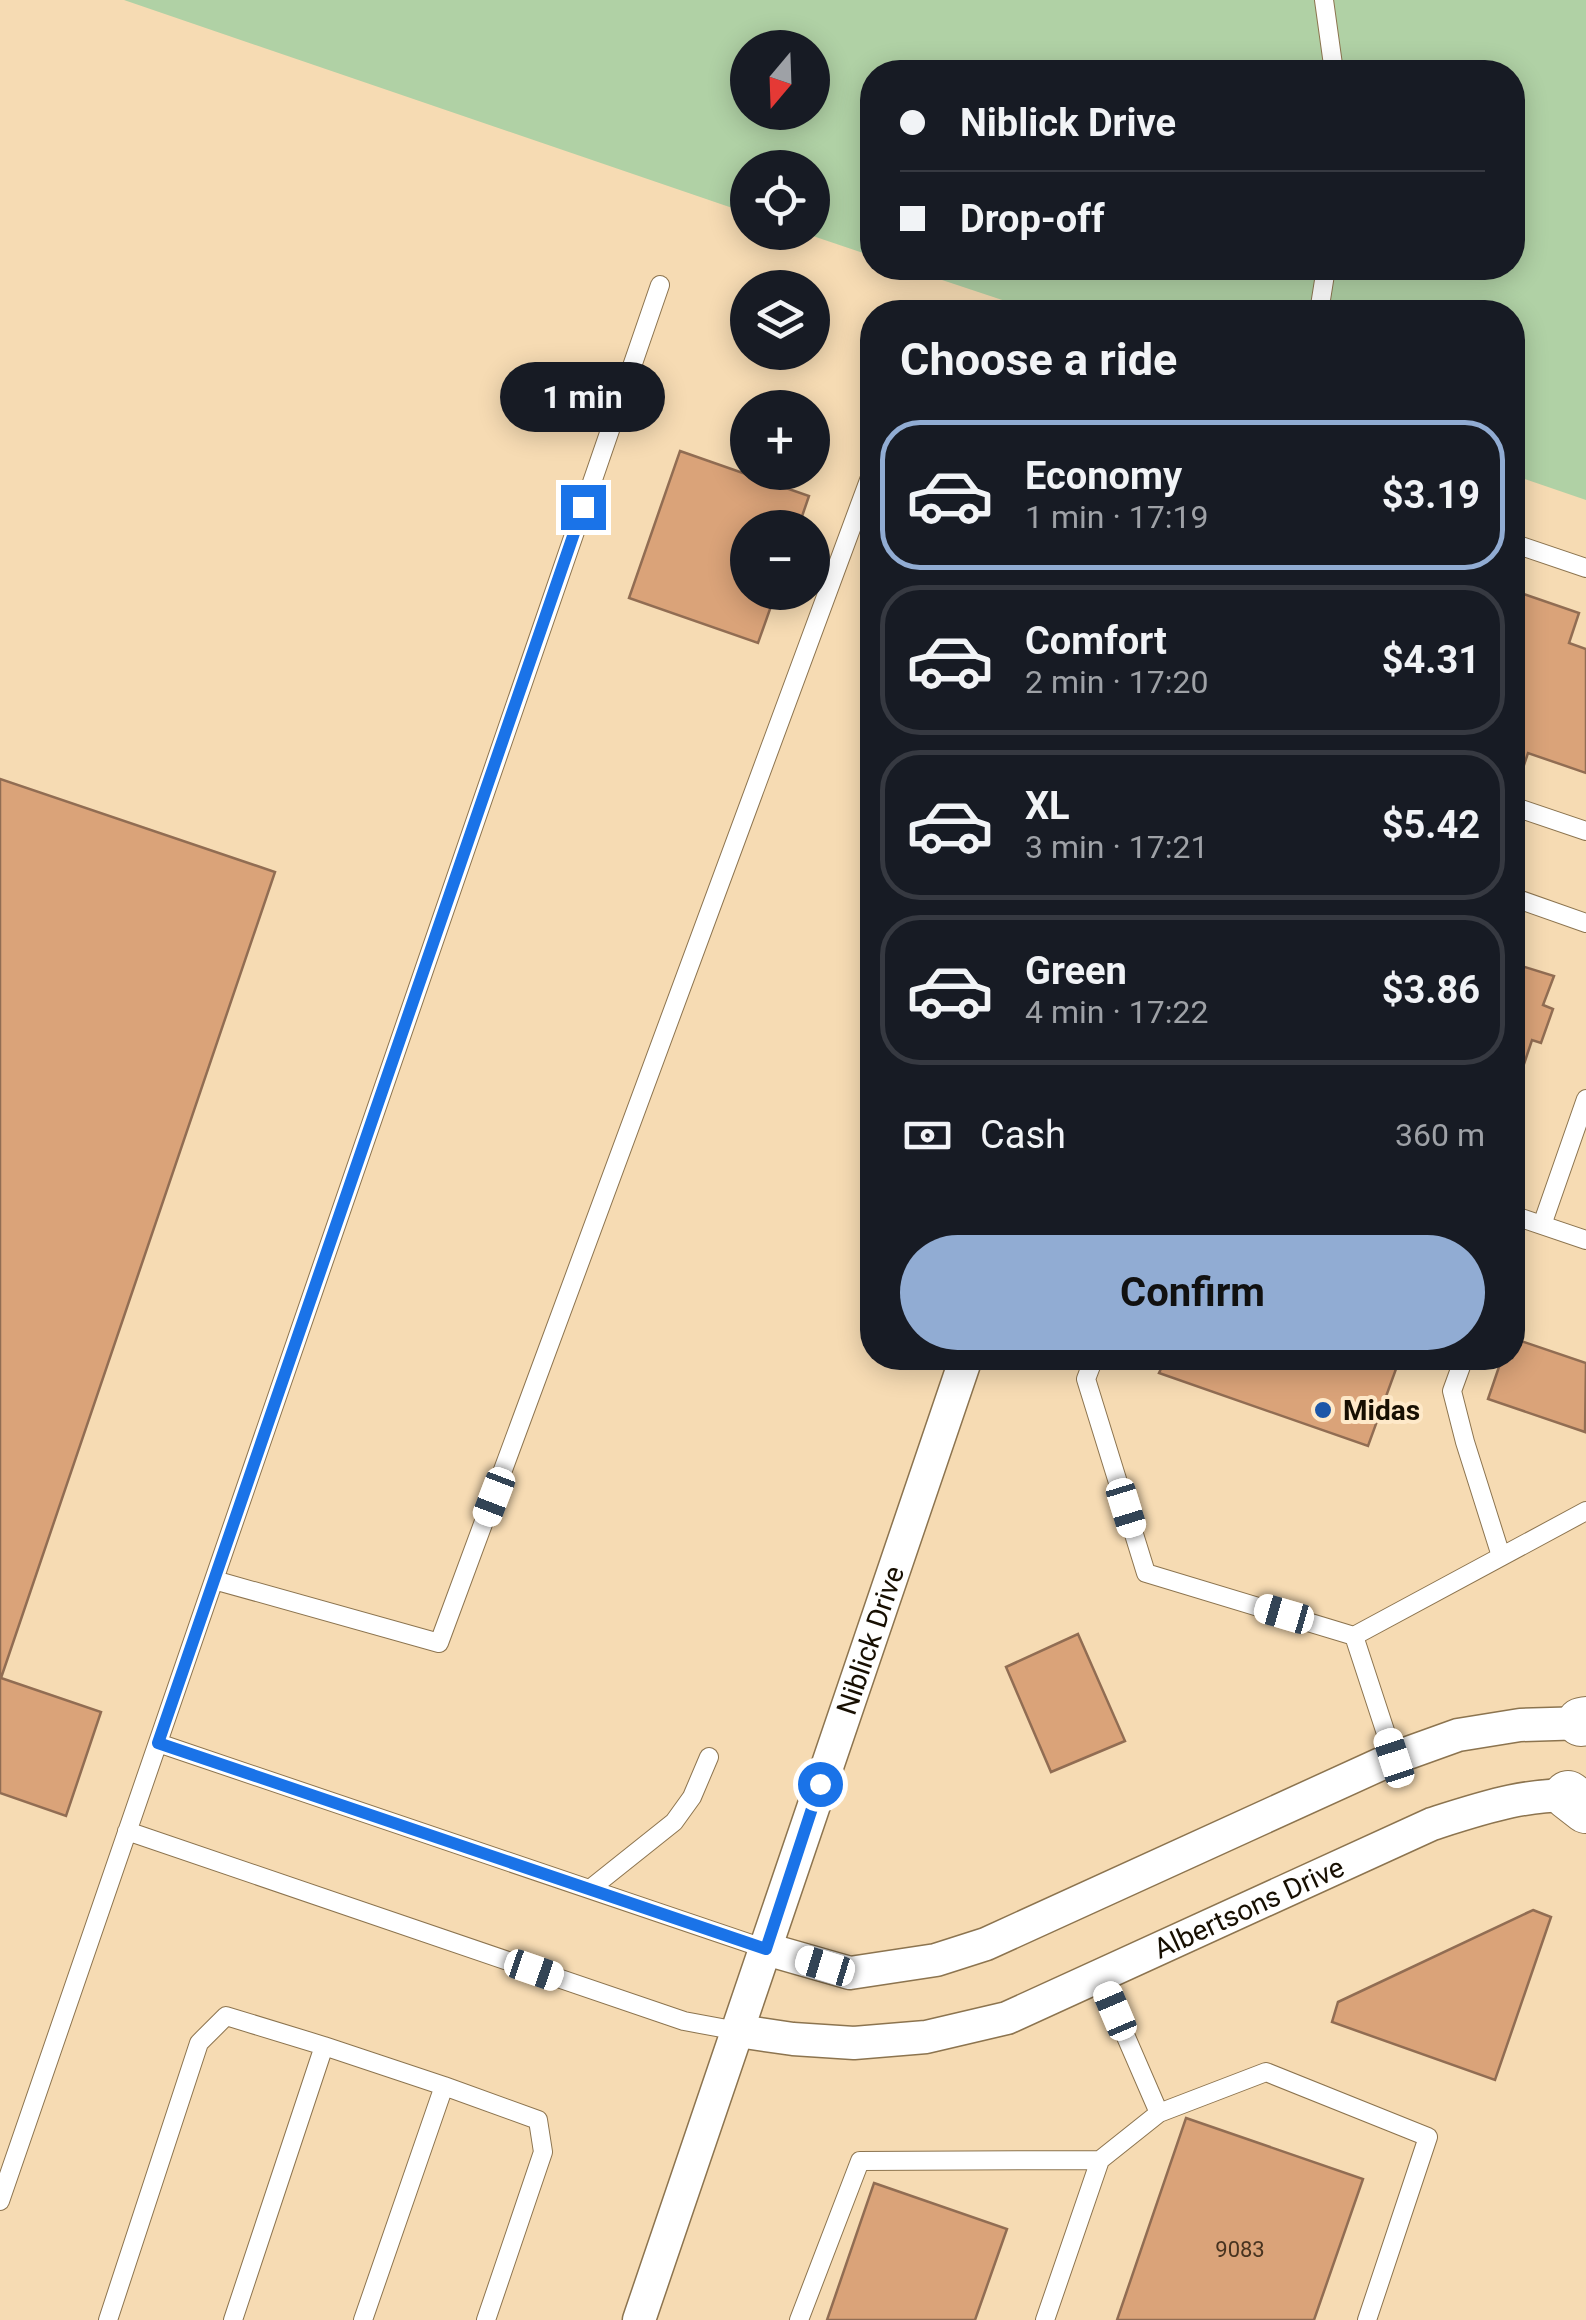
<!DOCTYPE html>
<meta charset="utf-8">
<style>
body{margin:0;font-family:Roboto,sans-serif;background:#20242c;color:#f1f3f6;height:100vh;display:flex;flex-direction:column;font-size:38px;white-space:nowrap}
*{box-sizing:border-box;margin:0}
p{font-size:32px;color:#9ea1a6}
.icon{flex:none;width:55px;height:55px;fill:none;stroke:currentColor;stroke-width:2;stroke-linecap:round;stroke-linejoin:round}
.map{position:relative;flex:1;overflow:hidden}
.drawer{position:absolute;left:860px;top:300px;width:665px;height:1070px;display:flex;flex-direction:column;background:#171b24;border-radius:40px;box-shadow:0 5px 25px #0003}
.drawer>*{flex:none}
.guide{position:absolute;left:860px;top:60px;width:665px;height:220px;border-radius:40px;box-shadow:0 5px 25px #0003;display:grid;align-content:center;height:220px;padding:0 40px;background:#171b24}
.needle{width:65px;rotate:199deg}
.buttons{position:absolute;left:730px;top:30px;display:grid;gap:20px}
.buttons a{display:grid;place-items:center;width:100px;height:100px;border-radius:50%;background:#171b24;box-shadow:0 5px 25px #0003;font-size:50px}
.end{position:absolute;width:45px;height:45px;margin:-22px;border:12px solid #1a73e8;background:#fff;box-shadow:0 0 0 5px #fff}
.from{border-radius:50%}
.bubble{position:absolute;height:70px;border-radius:35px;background:#171b24;box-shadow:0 5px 25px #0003;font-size:32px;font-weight:700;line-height:70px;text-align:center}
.car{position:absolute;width:30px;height:60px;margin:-30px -15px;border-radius:12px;box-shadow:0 0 8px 2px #0007;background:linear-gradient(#fff 24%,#345 0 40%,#fff 0 76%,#345 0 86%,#fff 0)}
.guide b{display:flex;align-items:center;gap:35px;height:95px;font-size:38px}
.guide b+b{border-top:2px solid #363941}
.guide i{width:25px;height:25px;background:#f1f3f6}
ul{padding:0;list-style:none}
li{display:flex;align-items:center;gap:30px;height:150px;margin:0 20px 15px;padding:0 20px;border:5px solid #363941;border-radius:40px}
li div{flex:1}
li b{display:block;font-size:38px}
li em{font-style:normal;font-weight:700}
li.on{border-color:#91acd3}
li>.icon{width:90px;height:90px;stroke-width:1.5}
h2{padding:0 40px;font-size:45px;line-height:120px}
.pay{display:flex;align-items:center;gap:25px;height:110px;padding:0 40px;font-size:38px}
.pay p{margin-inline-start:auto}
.primary-button{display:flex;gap:20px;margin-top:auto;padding:20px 40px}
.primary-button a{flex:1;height:115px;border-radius:60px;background:#91acd3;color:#111;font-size:40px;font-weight:700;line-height:115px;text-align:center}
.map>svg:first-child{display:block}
.green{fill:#b0d1a5;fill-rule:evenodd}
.building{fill:#daa379;stroke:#916d53;stroke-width:2.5}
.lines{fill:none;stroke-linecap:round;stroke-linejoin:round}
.lane-casing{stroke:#8c744f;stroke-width:20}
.street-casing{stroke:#8c744f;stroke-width:35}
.secondary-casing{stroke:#8c744f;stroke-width:50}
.lane{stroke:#fff;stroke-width:18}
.street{stroke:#fff;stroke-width:32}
.secondary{stroke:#fff;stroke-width:48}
.route{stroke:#1a73e8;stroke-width:12}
.poi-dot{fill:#1c56a8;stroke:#fee9c9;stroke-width:4}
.labels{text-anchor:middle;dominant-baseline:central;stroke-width:8;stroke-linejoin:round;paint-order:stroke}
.number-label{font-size:22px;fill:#483420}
.poi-label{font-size:28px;font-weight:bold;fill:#170f02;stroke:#fee9c9;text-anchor:start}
.street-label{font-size:28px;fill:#170f02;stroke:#fee9c9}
</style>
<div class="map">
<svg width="1586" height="2320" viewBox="0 0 1586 2320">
<rect width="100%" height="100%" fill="#f6dbb3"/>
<path class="green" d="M124,0H1586V500L1513,475L1512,312H1038L906,268H1512V72H872V256L804,233L812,232V168H748L747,213ZM748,48H812V112H748Z"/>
<path class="building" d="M680,451L809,496L798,528H748V592H776L758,643L629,598Z
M1512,590L1579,613L1569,643L1586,649V773L1528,753L1519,780L1512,778Z
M0,779L275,872L1,1678L101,1712L66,1816L0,1793Z
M1512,963L1554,976L1543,1005L1553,1009L1541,1043L1532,1040L1523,1067L1512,1063Z
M1512,1338L1586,1363L1585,1432L1488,1399L1502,1358H1512Z
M1166,1358H1400L1368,1446L1159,1373Z
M1078,1634L1125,1741L1051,1772L1006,1667Z
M1533,1910L1551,1917L1495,2080L1332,2022L1338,2002Z
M1186,2118L1363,2179L1314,2320H1117Z
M874,2183L1007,2229L975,2320H827Z"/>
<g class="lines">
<g class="lane-casing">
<path id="lane" d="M1324,0L1334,72
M1319,312L1326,268
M1512,543L1586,568
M1512,806L1586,831
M1512,897L1586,923
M1512,1215L1586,1240
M1542,1225L1586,1099
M1094,1358L1086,1379L1146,1573L1354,1636L1586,1511
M1464,1358L1452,1391L1465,1442L1501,1556
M214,1580L439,1643L872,472
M1354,1636L1394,1758
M158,1743L766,1949
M127,1831L684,2021L738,2031
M590,1889L674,1822L692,1797L709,1757
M1100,1977L1159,2113
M1100,2160L1159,2113L1266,2072L1428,2137L1367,2320
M0,2201L660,285
M108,2320L199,2043L226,2016L324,2046
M233,2320L324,2046L444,2086
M363,2320L444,2086L538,2120L543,2152L486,2320
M799,2320L860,2161L1100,2160L1045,2320"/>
</g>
<g class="street-casing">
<g id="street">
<path d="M766,1949L850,1973L936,1960L986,1944L1394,1758L1458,1735L1520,1725L1586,1723"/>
<path id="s1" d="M738,2031L793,2039L854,2043L926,2037L1007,2018L1432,1824C1482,1808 1532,1791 1586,1796"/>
<path id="s2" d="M639,2320L966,1358"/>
</g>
</g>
<g class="secondary-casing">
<path id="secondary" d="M1581,1722L1586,1721
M1568,1795L1586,1809"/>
</g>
<use href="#lane" class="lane"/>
<use href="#street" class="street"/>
<use href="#secondary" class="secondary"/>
</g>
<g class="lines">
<path class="route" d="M583,507L158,1743L766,1949L820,1784"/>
</g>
<circle class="poi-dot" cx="1323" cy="1410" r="10"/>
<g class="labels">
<g class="number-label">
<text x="1240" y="2249">9083</text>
</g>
<g class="poi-label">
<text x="1343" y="1410">Midas</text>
</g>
<g class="street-label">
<text stroke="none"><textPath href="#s2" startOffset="718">Niblick Drive</textPath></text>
<text stroke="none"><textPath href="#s1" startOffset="538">Albertsons Drive</textPath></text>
</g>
</g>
</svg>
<div class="buttons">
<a><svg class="needle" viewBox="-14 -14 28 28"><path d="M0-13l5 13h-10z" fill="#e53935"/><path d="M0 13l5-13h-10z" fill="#9ea1a6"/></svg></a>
<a><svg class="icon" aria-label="locate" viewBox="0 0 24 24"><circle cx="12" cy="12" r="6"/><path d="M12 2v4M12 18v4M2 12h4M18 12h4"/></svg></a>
<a><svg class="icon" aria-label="layers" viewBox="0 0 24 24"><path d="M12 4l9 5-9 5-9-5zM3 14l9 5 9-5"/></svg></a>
<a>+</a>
<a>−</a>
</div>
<i class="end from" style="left:820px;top:1784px"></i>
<i class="end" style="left:583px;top:507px"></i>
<div class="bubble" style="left:500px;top:362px;width:165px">1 min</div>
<i class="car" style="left:494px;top:1497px;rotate:201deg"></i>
<i class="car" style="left:1126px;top:1508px;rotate:163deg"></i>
<i class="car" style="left:1284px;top:1614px;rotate:286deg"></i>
<i class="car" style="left:1394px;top:1758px;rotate:342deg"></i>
<i class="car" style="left:825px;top:1966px;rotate:287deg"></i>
<i class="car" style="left:534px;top:1970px;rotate:109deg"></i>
<i class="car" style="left:1115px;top:2011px;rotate:337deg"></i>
<div class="guide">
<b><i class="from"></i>Niblick Drive</b>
<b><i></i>Drop-off</b>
</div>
<section class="drawer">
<h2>Choose a ride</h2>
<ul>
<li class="on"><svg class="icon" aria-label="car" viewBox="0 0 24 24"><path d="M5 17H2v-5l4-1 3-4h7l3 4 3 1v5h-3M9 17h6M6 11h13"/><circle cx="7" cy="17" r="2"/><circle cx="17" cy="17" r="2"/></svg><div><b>Economy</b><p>1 min · 17:19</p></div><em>$3.19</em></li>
<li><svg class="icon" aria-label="car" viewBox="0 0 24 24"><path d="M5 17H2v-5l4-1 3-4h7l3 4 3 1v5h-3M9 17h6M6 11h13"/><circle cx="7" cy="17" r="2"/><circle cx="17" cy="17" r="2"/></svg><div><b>Comfort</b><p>2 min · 17:20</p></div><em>$4.31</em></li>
<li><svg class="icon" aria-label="car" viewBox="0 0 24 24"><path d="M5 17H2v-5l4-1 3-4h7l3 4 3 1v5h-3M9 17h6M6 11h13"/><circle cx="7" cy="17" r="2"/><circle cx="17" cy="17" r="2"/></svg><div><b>XL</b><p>3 min · 17:21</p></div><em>$5.42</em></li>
<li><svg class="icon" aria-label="car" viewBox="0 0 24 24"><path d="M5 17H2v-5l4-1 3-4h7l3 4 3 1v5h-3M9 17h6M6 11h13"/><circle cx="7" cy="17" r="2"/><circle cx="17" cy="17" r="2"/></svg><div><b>Green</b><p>4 min · 17:22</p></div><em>$3.86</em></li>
</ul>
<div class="pay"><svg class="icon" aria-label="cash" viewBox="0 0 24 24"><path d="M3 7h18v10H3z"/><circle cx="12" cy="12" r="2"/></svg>Cash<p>360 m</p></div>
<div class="primary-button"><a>Confirm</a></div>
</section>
</div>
